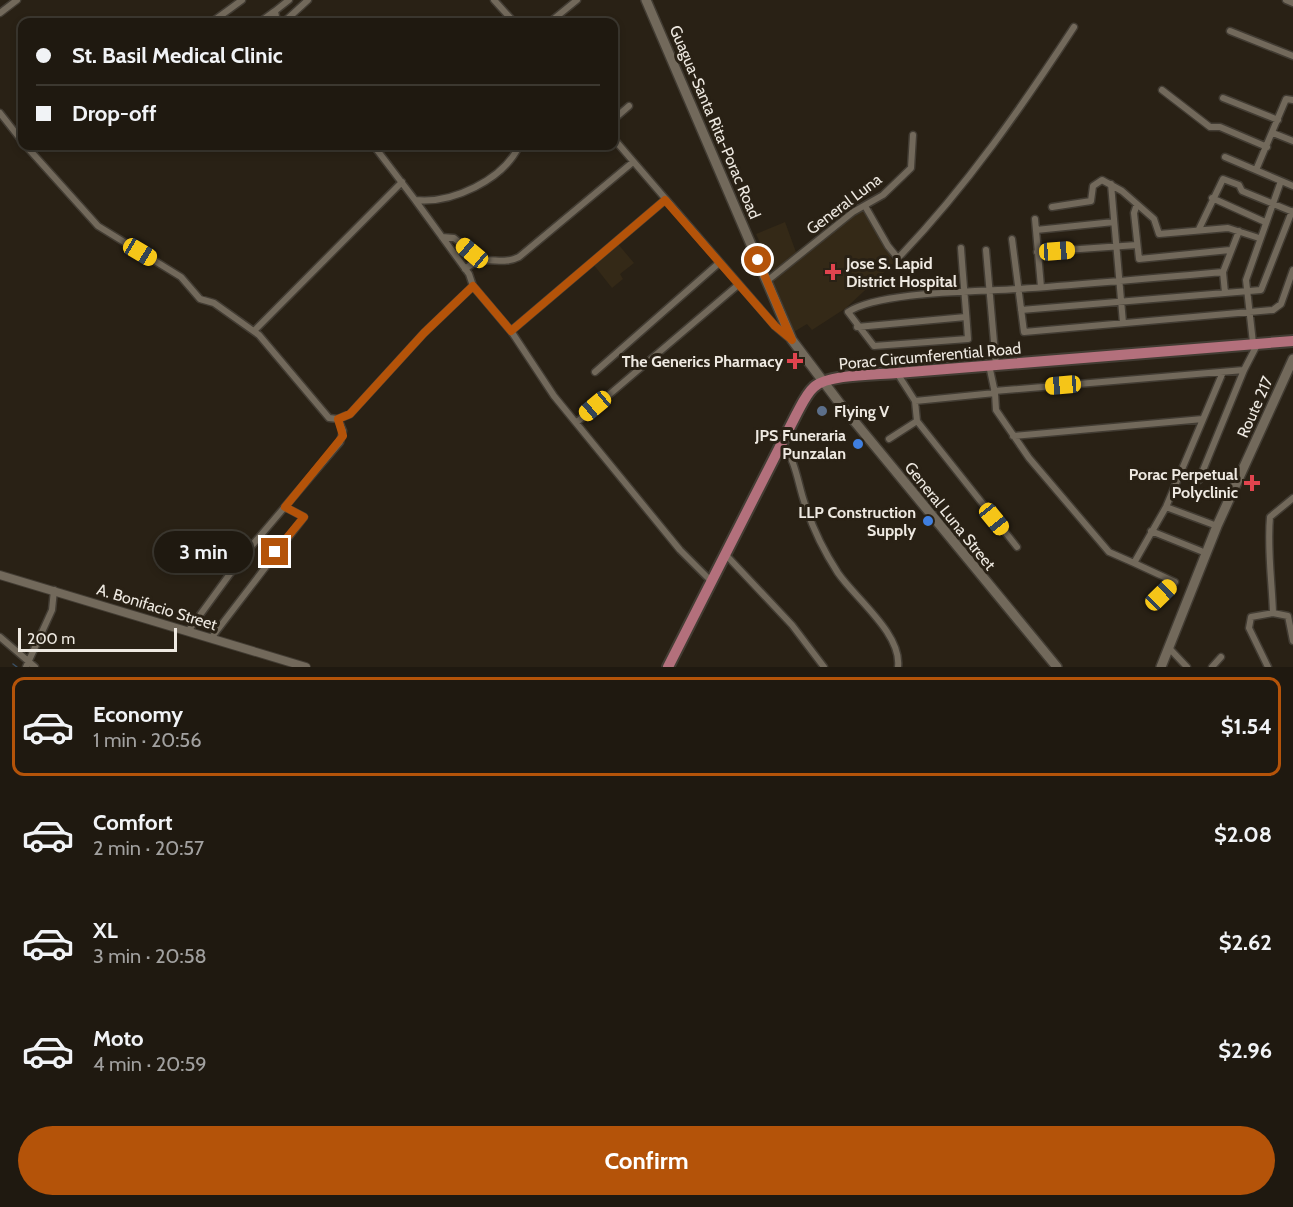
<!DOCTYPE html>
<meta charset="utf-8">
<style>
body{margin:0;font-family:Cabin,sans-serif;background:#272219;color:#f1f3f6;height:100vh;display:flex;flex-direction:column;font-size:22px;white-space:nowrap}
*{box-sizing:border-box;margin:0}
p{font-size:20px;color:#a1a09f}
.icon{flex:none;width:33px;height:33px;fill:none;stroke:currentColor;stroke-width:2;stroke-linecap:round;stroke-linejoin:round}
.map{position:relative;height:667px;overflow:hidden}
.side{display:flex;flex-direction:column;background:#1f1910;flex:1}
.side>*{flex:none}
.top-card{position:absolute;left:18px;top:18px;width:600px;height:132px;border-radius:12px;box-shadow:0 3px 9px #0003,0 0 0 2px #3c3830;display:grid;align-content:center;height:132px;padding:0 18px;background:#1f1910}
.scale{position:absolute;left:18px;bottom:15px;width:159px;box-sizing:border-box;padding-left:6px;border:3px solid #eee9e1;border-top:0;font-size:16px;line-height:21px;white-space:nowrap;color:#eee9e1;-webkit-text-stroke:4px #292115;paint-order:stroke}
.end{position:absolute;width:27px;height:27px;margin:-14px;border:8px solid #b45309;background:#fff;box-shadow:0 0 0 3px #fff}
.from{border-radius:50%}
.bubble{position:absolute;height:42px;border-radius:21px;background:#1f1910;box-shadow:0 3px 9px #0003,0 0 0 2px #3c3830;font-size:20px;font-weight:800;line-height:42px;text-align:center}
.car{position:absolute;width:18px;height:36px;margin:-18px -9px;border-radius:8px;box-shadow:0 0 4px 2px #0007;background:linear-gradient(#f5c518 24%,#345 0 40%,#f5c518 0 76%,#345 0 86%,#f5c518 0)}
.top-card b{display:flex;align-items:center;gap:21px;height:57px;font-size:22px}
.top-card b+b{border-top:2px solid #3c3830}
.top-card i{width:15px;height:15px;background:#f1f3f6}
ul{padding:10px 0 0;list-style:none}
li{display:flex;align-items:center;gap:18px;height:99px;margin:0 12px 9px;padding:0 6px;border:3px solid transparent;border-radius:12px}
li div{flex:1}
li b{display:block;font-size:22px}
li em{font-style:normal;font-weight:800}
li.active{border-color:#b45309}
li>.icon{width:54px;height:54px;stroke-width:1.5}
.cta{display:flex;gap:12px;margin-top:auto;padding:12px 18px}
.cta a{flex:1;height:69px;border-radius:36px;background:#b45309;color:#fff;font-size:24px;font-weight:800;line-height:69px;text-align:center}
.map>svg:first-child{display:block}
.built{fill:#342917}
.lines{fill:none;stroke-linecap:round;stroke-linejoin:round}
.stream{stroke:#3a4f63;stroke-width:1.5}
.minor-casing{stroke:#423c33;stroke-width:9}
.tertiary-casing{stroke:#423c33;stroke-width:10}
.secondary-casing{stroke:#423c33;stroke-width:12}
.primary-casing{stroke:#423c33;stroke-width:14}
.minor{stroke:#72695b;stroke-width:6}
.tertiary{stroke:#72695b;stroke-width:8}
.secondary{stroke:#72695b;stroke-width:9}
.primary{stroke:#b3707c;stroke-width:10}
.route{stroke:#b45309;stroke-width:8}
.health-dot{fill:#e0444e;stroke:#292115;stroke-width:2}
.service-dot{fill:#5c6f8a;stroke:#292115;stroke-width:2}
.shop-dot{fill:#3f7fe0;stroke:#292115;stroke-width:2}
.labels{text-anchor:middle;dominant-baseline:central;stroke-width:6;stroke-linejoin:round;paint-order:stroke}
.street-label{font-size:16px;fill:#eee9e1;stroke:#292115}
.poi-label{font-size:16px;font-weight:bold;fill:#eee9e1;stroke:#292115;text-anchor:end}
</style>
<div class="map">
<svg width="1293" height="667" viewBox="0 0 1293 667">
<rect width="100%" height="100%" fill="#292115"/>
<path class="built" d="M864,209L894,263L846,308L812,330L807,324L792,333L770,282L848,217Z
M785,222L797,255L787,259L788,263L774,273L756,234Z
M618,244L634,263L620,274L623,279L612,288L593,264Z"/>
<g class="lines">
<path class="stream" d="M13,664L17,667"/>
<g class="minor-casing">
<path id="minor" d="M494,0L514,22
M1286,0L1293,3
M0,13L17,0
M212,22L242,0
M260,22L275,11
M277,22L275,11L289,0
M284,22L308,0
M550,22L577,0
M1230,31L1293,56
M1162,90L1210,127H1220L1267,147
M1223,98L1278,120
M0,113L22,141
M614,119L629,106
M1273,133L1293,141
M614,139L775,326L789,338
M26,146L98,226L181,277L200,299L214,303L259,335L329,418L338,419L350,414L424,333L473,286
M374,146L415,200C452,204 503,180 519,146
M1225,157L1293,186
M1256,170L1286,99L1293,100
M1111,184L1123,323
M1212,198L1265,222
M415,200L469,274L473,286L511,331
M665,200L511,331L554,396L680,550L712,582
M1137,204L1134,213L1139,259L1230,250
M865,206L888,246L897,257L900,256C967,186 1021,108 1074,27
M1052,207L1091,201L1093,186L1102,180L1122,191L1154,219L1159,234L1228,228L1259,238
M1035,219L1041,287
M1199,229L1223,179L1239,185L1242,191L1293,212
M1036,230L1114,222
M442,237L454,238L481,259
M1012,239L1024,332L1273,310L1281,304L1293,270
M961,248C963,278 966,309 968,339L874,346L848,312C880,291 978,292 1019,289C1087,284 1155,278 1223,272
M986,250L996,365
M1037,252L1137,245
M465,269C486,252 499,267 519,257L633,162
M767,281L853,212L883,195L911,168L913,135
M1225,293L1223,272L1239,231
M1021,310L1261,290L1292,211
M857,327L966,317
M254,331L402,182
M1253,343L1246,280L1281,181
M989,365L995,393
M595,372L719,263
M897,373L915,401L995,393L996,410L1029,458L1109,552L1134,563
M994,391L1244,370
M915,401L917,421L1017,547
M577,422L738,285
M1013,436L1203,419
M889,439L917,421
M782,443C795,460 797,478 803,498C811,525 823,550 838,573C856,599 902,634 898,667
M1199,480L1244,370L1258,343
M1166,507L1217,526
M1151,531L1201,551
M726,555L792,625L824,667
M1152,604L1175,582L1134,563L1166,507L1223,372
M1273,613C1272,581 1267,549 1270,517L1293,498
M189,630L243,556L340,442L343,431L338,419
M0,637L35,667
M212,637L304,517L285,507
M1169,648L1187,667
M26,667L52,610L54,590
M1212,667L1221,657
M1268,667L1249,628L1251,617L1273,613L1288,616L1293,641"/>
</g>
<g class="tertiary-casing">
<path id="tertiary" d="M0,575L306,667"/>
</g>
<g class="secondary-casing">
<path id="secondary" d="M646,0L792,340L841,405L1057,667
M1161,667L1217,526L1293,359"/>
</g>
<g class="primary-casing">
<path id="primary" d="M668,667L796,415C801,406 806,394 814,387C828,374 877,375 897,373L1293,341"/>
</g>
<use href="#minor" class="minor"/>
<use href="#tertiary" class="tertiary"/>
<use href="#secondary" class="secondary"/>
<use href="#primary" class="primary"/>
</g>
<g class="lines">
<path class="route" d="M275,552L304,517L285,507L343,436L338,419L350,414L424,333L473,286L511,331L665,200L775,326L792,340L758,260"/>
</g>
<g class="health-dot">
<path d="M830 263h6v6h6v6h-6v6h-6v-6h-6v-6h6z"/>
<path d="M792 352h6v6h6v6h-6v6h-6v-6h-6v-6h6z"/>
<path d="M1249 474h6v6h6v6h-6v6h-6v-6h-6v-6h6z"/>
</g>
<circle class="service-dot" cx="822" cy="411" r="6"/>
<g class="shop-dot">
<circle cx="858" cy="444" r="6"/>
<circle cx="928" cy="521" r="6"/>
</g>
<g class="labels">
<g class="street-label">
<text transform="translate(715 122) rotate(67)">Guagua-Santa Rita-Porac Road</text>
<text transform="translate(844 204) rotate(-37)">General Luna</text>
<text transform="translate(930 356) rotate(-5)">Porac Circumferential Road</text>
<text transform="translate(1255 407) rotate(-66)">Route 217</text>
<text transform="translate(950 516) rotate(51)">General Luna Street</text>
<text transform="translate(157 607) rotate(17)">A. Bonifacio Street</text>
</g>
<g class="poi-label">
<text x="846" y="263" text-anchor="start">Jose S. Lapid<tspan x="846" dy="18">District Hospital</tspan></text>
<text x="783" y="361">The Generics Pharmacy</text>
<text x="834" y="411" text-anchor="start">Flying V</text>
<text x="846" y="435">JPS Funeraria<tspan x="846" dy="18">Punzalan</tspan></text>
<text x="1238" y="474">Porac Perpetual<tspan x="1238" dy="18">Polyclinic</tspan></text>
<text x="916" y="512">LLP Construction<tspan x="916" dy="18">Supply</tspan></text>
</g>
</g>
</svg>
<div class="scale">200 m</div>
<i class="end from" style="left:758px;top:260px"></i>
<i class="end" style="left:275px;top:552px"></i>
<div class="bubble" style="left:154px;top:531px;width:99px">3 min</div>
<i class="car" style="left:1057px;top:251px;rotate:86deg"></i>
<i class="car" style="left:140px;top:252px;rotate:121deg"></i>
<i class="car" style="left:472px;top:253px;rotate:310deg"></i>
<i class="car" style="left:1063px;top:385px;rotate:265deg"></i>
<i class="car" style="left:595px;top:406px;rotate:230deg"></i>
<i class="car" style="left:994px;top:519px;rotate:141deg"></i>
<i class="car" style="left:1161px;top:595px;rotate:46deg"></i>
<div class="top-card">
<b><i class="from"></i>St. Basil Medical Clinic</b>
<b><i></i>Drop-off</b>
</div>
</div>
<section class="side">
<ul>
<li class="active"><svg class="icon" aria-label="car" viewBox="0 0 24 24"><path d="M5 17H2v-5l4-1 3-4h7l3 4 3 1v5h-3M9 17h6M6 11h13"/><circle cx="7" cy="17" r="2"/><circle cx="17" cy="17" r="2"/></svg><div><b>Economy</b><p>1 min · 20:56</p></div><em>$1.54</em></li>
<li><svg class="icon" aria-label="car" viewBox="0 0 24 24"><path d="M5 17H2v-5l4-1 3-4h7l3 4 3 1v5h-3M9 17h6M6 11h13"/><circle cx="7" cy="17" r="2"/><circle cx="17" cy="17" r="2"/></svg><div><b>Comfort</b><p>2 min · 20:57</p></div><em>$2.08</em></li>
<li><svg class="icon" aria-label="car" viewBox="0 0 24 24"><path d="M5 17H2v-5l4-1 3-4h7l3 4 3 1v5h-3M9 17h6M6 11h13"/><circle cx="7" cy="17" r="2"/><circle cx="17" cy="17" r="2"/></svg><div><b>XL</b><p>3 min · 20:58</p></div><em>$2.62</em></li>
<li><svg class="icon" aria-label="car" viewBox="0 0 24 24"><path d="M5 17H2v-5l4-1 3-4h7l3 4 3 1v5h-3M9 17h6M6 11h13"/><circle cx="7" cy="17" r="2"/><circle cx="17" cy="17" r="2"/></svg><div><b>Moto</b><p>4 min · 20:59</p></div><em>$2.96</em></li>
</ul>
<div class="cta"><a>Confirm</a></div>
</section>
